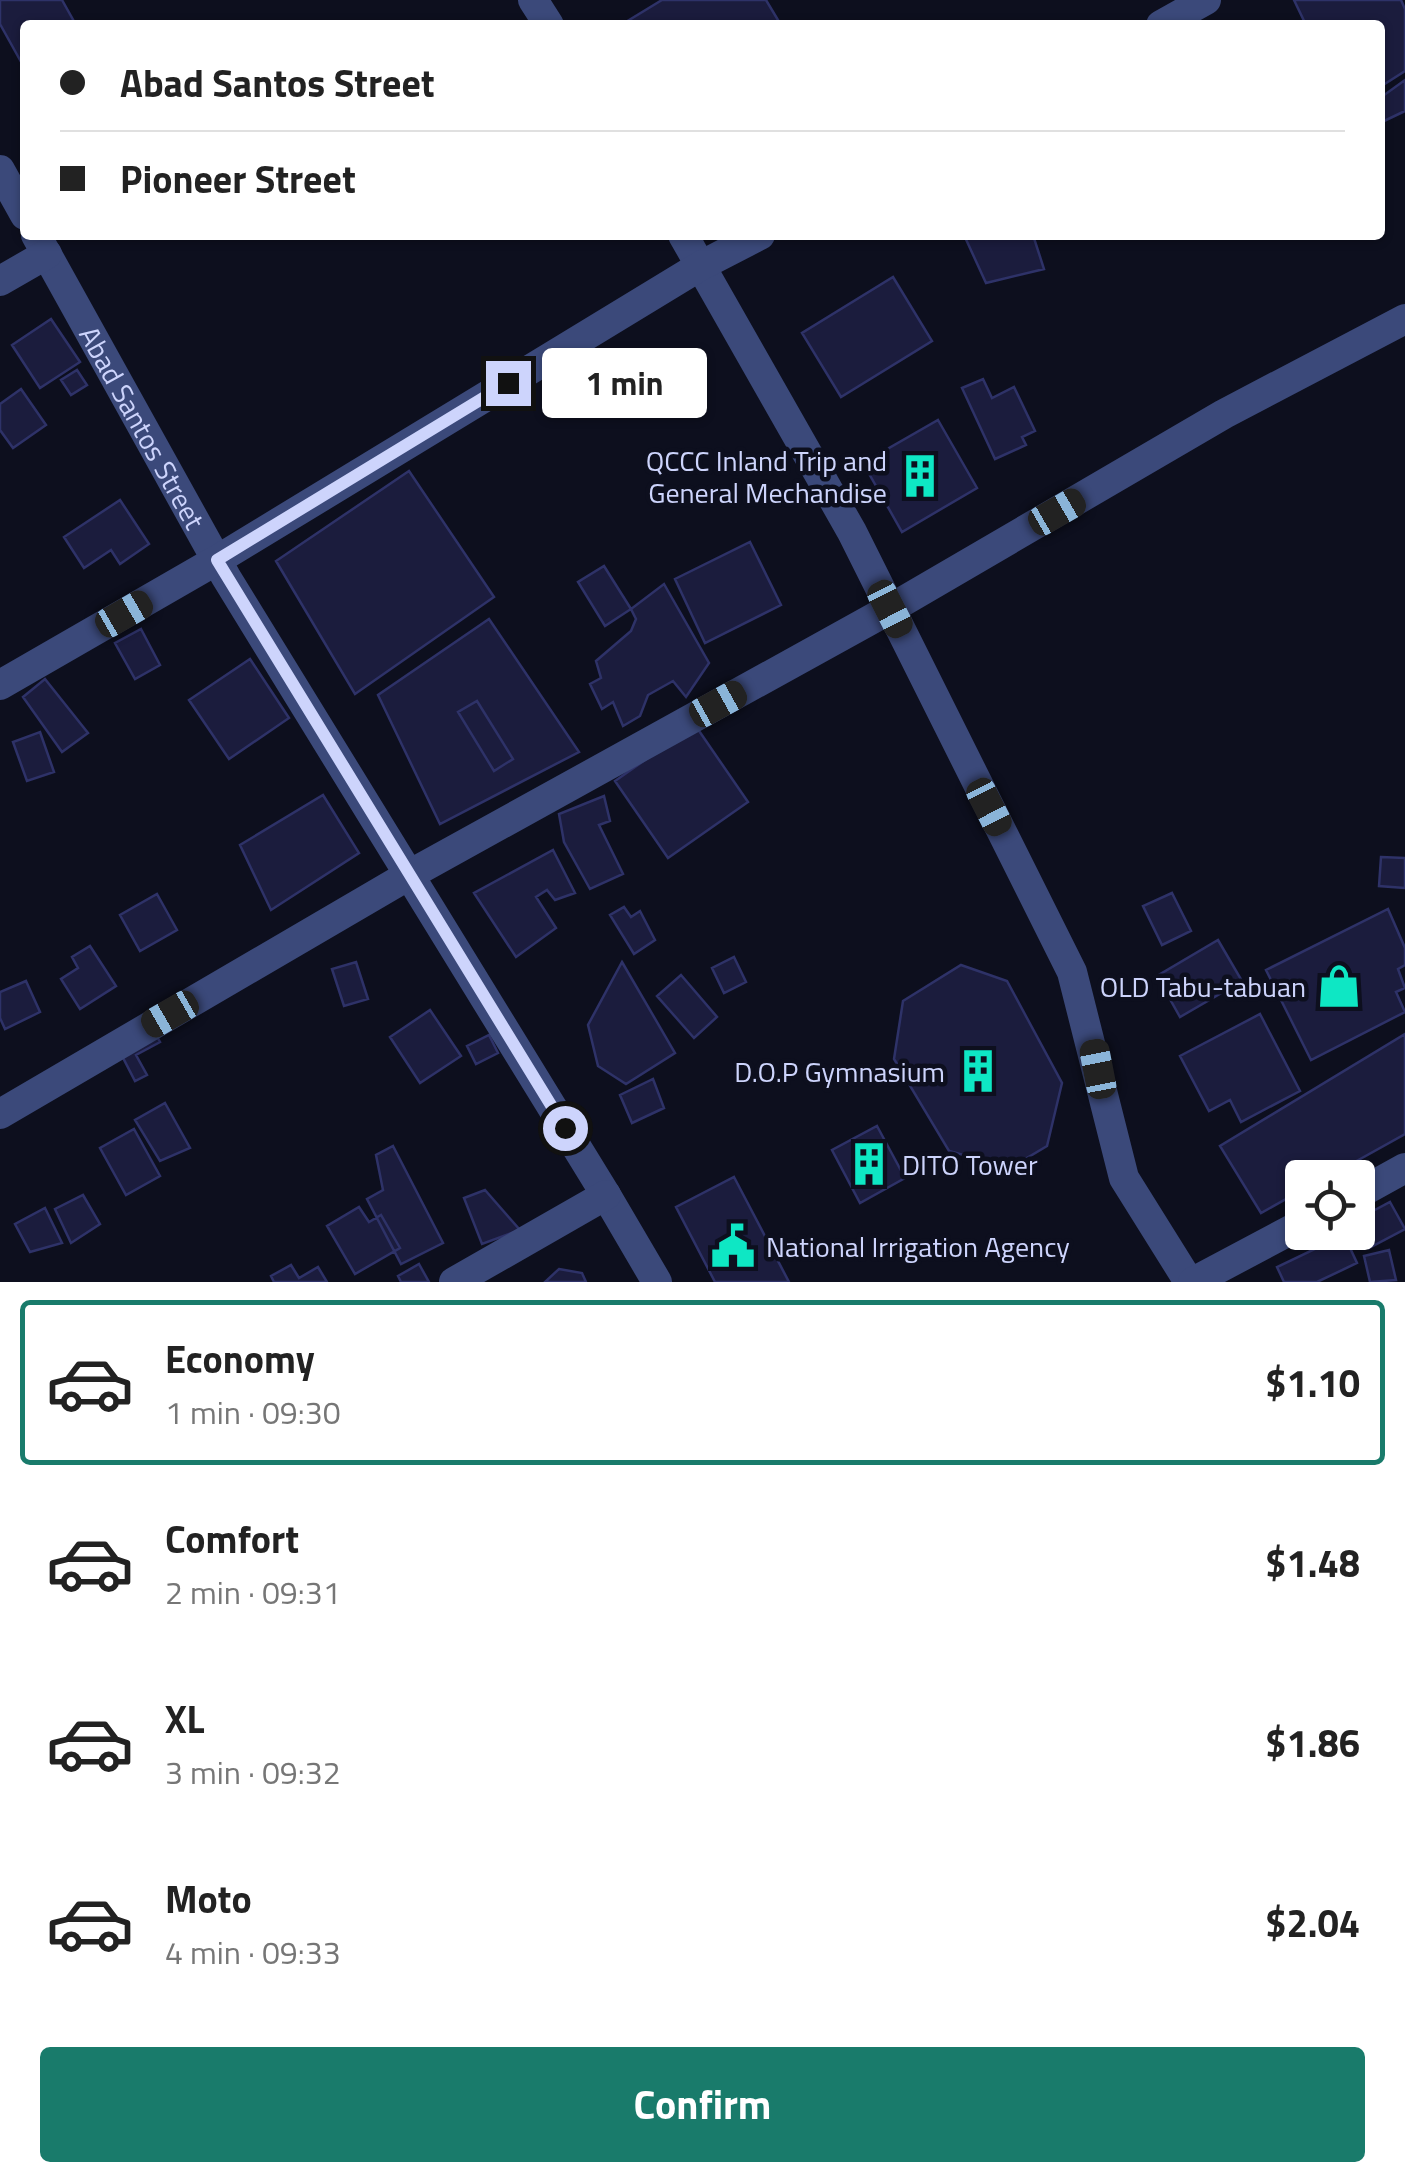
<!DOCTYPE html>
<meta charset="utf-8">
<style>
body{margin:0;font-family:"Titillium Web",sans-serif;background:#f2f2f2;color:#222;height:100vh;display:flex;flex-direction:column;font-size:38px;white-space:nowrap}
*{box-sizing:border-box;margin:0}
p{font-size:32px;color:#767676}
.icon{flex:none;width:55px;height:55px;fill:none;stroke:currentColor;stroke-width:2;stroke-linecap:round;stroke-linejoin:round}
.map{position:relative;height:1282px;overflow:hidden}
.side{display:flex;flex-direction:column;background:#fff;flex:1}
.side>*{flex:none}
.top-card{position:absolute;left:20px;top:20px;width:1365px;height:220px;border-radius:10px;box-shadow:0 2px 8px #0004;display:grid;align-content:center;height:220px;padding:0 40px;background:#fff}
.tools{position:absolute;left:1285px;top:1160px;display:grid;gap:20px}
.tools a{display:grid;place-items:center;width:90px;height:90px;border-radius:10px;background:#fff;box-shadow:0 2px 8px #0004;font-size:50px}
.end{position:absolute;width:45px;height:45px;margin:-22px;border:12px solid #cdd4fc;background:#111;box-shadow:0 0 0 5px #111}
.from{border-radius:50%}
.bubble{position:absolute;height:70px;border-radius:10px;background:#fff;box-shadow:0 2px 8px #0004;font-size:32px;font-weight:700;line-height:70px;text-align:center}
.car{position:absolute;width:30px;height:60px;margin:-30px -15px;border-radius:12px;box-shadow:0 0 8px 2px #0007;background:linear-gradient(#222 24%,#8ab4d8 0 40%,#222 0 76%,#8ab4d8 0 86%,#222 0)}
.top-card b{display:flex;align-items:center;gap:35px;height:95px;font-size:38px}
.top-card b+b{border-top:2px solid #e0e0e0}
.top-card i{width:25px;height:25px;background:#222}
ul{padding:18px 0 0;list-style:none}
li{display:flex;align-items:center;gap:30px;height:165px;margin:0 20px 15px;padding:0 20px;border:5px solid transparent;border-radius:10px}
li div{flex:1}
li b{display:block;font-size:38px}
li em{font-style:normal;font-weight:700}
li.selected{border-color:#197b6b}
li>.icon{width:90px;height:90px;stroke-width:1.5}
.primary-button{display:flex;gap:20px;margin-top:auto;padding:20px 40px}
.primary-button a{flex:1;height:115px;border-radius:10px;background:#197b6b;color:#fff;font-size:40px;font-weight:700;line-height:115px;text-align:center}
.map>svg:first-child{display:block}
.building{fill:#1b1c3d;stroke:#2e3268;stroke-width:2.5}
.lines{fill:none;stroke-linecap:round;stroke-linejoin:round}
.minor{stroke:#3b497a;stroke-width:30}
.route{stroke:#cdd4fc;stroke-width:12}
.labels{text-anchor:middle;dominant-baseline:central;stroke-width:9;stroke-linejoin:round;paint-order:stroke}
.street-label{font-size:28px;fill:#cdd4fc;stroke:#0d0f1e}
.poi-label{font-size:28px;fill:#cdd4fc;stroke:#0d0f1e;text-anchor:end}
</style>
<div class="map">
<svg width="1405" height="1282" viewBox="0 0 1405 1282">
<rect width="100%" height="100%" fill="#0d0f1e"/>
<path class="building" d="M0,0H62L76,25H25V69L0,24Z
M662,0H766L781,25H621Z
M1294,0H1401L1405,9V71L1380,87V25H1306Z
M1405,80V111L1382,122L1380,98Z
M964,235H1033L1044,269L986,283Z
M893,277L932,341L841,397L802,333Z
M51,319L80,362L40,388L12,345Z
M77,370L87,385L71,395L61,380Z
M983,379L992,398L1014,387L1035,431L1022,437L1026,445L995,459L962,388Z
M21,389L46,425L13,448L0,430V404Z
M938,420L977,488L902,532L863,463Z
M409,471L494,597L355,694L276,561Z
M120,500L149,544L120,564L111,550L84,568L64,537Z
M750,542L781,605L705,643L675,579Z
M604,566L631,609L605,626L578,582Z
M664,584L709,663L686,697L673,681L648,695L640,716L623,726L613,702L602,709L590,684L601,678L596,661L631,631L636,619L631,609Z
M489,619L579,752L440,824L378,695Z
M141,629L160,665L135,679L115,643Z
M250,659L289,718L229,759L189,700Z
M45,679L88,733L62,752L23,697Z
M477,701L513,759L494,771L458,712Z
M695,725L748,802L668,858L615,781Z
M40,732L54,772L27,781L13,742Z
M323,795L359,853L271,910L240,845Z
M604,796L610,821L599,825L623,874L590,889L564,842L559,814Z
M553,850L575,893L555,900L547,890L536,897L556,928L516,957L474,893Z
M1381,857L1405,858V888L1379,886Z
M1172,893L1191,931L1162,945L1143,906Z
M157,894L177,930L140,951L120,915Z
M624,907L631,917L640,911L655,940L634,954L610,915Z
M1388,909L1405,948V965L1398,969L1405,988L1396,992L1405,1012L1311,1060L1266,970Z
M1218,940L1242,981L1180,1017L1157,976Z
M90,946L116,986L80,1009L61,979L78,968L72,957Z
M734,957L746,982L724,993L712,968Z
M356,962L368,999L344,1006L332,969Z
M622,962L675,1053L626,1084L598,1066L588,1025Z
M961,965L1007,981L1062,1083L1047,1146L1010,1168L949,1151L894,1059L903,1001Z
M681,975L717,1017L694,1038L657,996Z
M26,981L40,1012L5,1029L0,1018V992Z
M430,1010L461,1056L420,1083L390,1037Z
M1260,1014L1300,1091L1241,1122L1230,1100L1209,1111L1180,1056Z
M154,1031L160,1042L136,1055L147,1075L135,1081L119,1050Z
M1405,1034V1134L1326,1178H1302V1190L1261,1213L1220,1146Z
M489,1035L498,1053L476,1064L467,1046Z
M653,1079L664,1108L632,1123L620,1095Z
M165,1103L190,1148L160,1161L135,1120Z
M877,1126L905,1178L860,1203L832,1150Z
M134,1129L160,1176L126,1195L100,1148Z
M393,1146L443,1243L401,1264L367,1199L383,1190L376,1155Z
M734,1177L789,1282H715L676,1207Z
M485,1190L520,1230L482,1244L464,1198Z
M83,1195L100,1224L71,1243L55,1209Z
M1390,1202L1405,1229L1369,1248L1358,1228V1219Z
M359,1207L369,1222L381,1215L400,1248L355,1274L327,1226Z
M45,1208L62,1243L30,1252L15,1224Z
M1344,1235L1357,1263L1317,1282H1284L1277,1267Z
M1389,1250L1396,1280L1370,1282L1364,1256Z
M419,1264L429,1282H401L398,1276Z
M291,1265L299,1278L318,1267L327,1282H274L271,1276Z
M559,1269L582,1273L586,1282H545Z"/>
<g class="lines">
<g class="minor">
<path d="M533,0L549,25"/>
<path d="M1161,25L1206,0"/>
<path d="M0,170L25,215"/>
<path id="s1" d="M36,235L226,577L606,1195L657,1282"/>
<path d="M683,235L852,532L1072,972L1124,1178L1189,1282"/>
<path d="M0,281L47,254"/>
<path d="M0,685L217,560L702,265L760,235"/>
<path d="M0,1114L409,875L890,609L1224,414L1405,319"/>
<path d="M1358,1194L1405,1168"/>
<path d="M454,1282L606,1195"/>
<path d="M1193,1282L1302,1224"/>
</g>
</g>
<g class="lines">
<path class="route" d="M508,383L217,560L565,1128"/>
</g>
<defs>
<g id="building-bare" transform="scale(3.45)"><path d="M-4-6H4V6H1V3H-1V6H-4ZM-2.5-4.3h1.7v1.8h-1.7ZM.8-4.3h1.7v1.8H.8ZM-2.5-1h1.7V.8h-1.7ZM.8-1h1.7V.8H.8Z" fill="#0ee7c4" stroke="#0d0f1e" stroke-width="2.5" paint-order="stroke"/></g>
<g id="shop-bare" transform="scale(3.45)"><path d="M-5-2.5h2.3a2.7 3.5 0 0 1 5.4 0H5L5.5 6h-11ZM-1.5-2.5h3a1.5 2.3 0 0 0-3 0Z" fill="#0ee7c4" stroke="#0d0f1e" stroke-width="2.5" paint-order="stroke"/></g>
<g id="civic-bare" transform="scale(3.45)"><path d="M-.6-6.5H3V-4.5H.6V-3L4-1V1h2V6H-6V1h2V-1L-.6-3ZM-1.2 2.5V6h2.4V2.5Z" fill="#0ee7c4" stroke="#0d0f1e" stroke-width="2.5" paint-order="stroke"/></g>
</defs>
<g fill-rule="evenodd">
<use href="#building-bare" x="920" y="476"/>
<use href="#shop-bare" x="1339" y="986"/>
<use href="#building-bare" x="978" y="1071"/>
<use href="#building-bare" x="869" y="1164"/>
<use href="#civic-bare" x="733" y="1246"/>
</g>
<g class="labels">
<g class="street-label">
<text stroke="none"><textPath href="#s1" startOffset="220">Abad Santos Street</textPath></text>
</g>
<g class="poi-label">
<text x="887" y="460">QCCC Inland Trip and<tspan x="887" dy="32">General Mechandise</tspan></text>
<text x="1306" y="986">OLD Tabu-tabuan</text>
<text x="945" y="1071">D.O.P Gymnasium</text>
<text x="902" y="1164" text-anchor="start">DITO Tower</text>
<text x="766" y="1246" text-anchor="start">National Irrigation Agency</text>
</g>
</g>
</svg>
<div class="tools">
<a><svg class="icon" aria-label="locate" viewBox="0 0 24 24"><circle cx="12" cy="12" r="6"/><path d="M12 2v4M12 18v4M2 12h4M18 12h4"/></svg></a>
</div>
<i class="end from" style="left:565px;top:1128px"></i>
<i class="end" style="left:508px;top:383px"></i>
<div class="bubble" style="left:542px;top:348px;width:165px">1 min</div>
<i class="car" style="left:1057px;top:512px;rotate:60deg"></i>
<i class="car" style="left:890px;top:609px;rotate:153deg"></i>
<i class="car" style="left:124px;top:614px;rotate:60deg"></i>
<i class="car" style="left:718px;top:704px;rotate:61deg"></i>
<i class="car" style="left:989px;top:807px;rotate:153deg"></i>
<i class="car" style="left:170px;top:1014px;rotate:240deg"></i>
<i class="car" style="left:1098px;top:1069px;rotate:349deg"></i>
<div class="top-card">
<b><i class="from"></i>Abad Santos Street</b>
<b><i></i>Pioneer Street</b>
</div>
</div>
<section class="side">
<ul>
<li class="selected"><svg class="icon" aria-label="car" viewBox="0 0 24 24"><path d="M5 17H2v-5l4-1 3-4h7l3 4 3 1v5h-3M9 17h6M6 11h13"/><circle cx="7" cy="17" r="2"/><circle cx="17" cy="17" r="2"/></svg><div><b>Economy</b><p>1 min · 09:30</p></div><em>$1.10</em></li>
<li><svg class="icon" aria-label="car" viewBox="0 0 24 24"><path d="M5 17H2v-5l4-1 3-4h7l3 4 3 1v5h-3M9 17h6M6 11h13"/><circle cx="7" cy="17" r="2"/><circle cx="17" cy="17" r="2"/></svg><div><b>Comfort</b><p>2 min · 09:31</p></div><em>$1.48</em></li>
<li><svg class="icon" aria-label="car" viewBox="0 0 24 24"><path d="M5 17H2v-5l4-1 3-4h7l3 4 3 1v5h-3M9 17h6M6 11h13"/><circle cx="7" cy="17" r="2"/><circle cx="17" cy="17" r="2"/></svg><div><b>XL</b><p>3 min · 09:32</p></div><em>$1.86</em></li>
<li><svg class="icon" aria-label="car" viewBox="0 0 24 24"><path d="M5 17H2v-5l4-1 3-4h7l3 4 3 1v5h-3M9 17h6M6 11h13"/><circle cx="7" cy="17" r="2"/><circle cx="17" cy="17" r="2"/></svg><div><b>Moto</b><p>4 min · 09:33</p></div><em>$2.04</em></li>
</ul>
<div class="primary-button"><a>Confirm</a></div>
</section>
